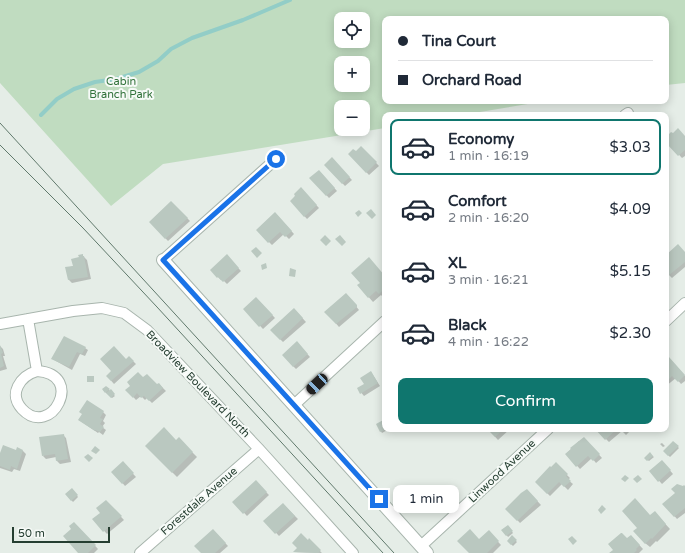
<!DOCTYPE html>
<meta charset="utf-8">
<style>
body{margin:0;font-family:"Varela Round",sans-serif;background:#f6f6f7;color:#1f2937;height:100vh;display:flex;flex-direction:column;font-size:15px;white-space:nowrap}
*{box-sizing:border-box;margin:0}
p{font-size:13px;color:#747a83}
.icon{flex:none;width:22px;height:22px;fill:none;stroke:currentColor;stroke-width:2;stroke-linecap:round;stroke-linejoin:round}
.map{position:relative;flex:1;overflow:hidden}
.sheet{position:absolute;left:382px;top:112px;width:287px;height:320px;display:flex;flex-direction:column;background:#fff;border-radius:8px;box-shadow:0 2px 10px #0003}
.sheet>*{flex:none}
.top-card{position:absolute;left:382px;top:16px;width:287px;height:88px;border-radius:8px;box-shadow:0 2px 10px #0003;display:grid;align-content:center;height:88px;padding:0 16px;background:#fff}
.controls{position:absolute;left:334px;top:12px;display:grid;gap:8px}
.controls a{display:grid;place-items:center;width:36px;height:36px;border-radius:8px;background:#fff;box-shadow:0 2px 10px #0003;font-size:20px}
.scale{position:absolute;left:12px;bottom:10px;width:98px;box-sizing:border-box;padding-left:4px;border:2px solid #253e31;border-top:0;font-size:11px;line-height:14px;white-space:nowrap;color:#253e31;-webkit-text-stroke:3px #f6faf7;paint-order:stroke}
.end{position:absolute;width:18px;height:18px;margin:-9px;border:5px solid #1a73e8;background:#fff;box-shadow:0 0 0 2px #fff}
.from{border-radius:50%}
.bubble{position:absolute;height:28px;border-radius:8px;background:#fff;box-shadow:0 2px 10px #0003;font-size:13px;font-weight:600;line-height:28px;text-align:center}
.car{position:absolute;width:12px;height:24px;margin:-12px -6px;border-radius:5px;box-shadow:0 0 3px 1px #0007;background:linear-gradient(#222 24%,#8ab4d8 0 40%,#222 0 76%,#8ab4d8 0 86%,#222 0)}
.top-card b{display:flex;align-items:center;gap:14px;height:38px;font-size:15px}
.top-card b+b{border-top:1px solid #e0e1e3}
.top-card i{width:10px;height:10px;background:#1f2937}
ul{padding:7px 0 0;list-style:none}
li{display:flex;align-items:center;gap:12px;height:56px;margin:0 8px 6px;padding:0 8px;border:2px solid transparent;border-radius:8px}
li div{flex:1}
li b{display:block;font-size:15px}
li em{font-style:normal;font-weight:600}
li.current{border-color:#0f766e}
li>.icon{width:36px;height:36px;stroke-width:1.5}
.button{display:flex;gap:8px;margin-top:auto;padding:8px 16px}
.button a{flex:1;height:46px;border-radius:8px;background:#0f766e;color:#fff;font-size:16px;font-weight:600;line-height:46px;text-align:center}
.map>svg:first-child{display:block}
.park{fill:#c0dcc0;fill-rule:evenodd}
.shadow{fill:#0003}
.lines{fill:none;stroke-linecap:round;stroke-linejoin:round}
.stream{stroke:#92cdc7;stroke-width:4}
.building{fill:#bac8c0}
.minor-casing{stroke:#a8b5ad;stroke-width:12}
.tertiary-casing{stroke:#a8b5ad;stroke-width:14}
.minor{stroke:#fff;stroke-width:10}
.tertiary{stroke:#fff;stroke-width:12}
.tram{stroke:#60796c;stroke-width:1}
.route{stroke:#1a73e8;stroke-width:5}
.labels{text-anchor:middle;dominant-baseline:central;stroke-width:4;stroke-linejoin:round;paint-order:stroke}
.park-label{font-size:11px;fill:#32723b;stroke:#f6faf7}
.street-label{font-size:11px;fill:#253e31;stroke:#f6faf7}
</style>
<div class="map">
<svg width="685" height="553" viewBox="0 0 685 553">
<rect width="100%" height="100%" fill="#e5ede7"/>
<path class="park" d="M0,0H685V83L666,85V19H385V101H546L462,115H385V128L163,164L111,206L0,83ZM341,19H363V41H341ZM341,63H363V85H341ZM341,107H363V129H341Z"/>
<path class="shadow" d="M673,135L685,137V156L682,158L666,141Z
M361,147L379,166L369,175L349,154L356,153Z
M332,159L352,180L345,186L325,165Z
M319,171L337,191L329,198L311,178Z
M301,189L319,208L307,219L291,201Z
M171,202L190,221L168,241L150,222Z
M275,213L294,234L289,239L284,234L272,245L257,230Z
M685,253V267L672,278L666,272V256Z
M82,255L87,260L91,279L72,283L69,280L66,268L74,266Z
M227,256L241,271L227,284L222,279L221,280L211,270Z
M385,277V297L384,298L381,295L373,302L358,285Z
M346,294L359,310L339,327L326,312Z
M256,298L275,318L263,329L244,309Z
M294,309L306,322L283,342L271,330Z
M299,345L310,357L296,369L293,366Z
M0,346L3,349L5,356H3L7,369L0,371Z
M85,348L88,350L85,356L80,354L72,370L56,361L53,359Z
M129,357L136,364L114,384L107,376Z
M669,358L685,376V381L681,384L676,378L666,386V360Z
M371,372L380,386L364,396L358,389L365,384Z
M143,378L157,385L159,384L166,391L152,403L147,398L145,400L141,396L136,400L127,390Z
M106,387L115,396L112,398L103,390Z
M103,412L106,415L103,421L105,423L102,427L106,430L103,435L99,432L98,433L79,420Z
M385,420V429H389L382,433L377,425Z
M488,429H510L498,440Z
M596,429H630L631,430L626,435L622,431L609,442Z
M63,435L66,438L71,462L60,464L57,461L56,457L46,459L43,456Z
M584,438L602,458L596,463L592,458L580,469L566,454L579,441H580Z
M179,439L197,457L177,477L146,446L176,441Z
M673,442L679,448L670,457L664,451Z
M662,443L665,446L663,447L660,444Z
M16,451H23L26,454L20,471L14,469L12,472L0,468V456Z
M650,454L654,457L649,461L645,458Z
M662,461L673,474L662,484L650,471Z
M123,463L136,477L125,486L113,472Z
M556,464L570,478L568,480L573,484L568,490L562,484L550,496L536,482Z
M256,482L269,495L247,516L234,502Z
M685,487V513L677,519L664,504Z
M72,489L78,497L73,502L66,494Z
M527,490L541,505L520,523L507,509Z
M106,501L124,520L107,534L94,520L101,513Z
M283,504L298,519L279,536L265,521Z
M651,516L659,517L670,529L657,542L656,541L650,547L645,543Z
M76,525L98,549L94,553H79Z
M508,526L513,533L508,537L503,530Z
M213,530L228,546L220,553H202Z
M489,532L501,545L493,553H470L479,541Z
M631,536L643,549L639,553H611Z
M512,537L517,542L513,546L508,541Z
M309,540L322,553L294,552Z"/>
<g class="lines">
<path class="stream" d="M41,115L57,99L74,89L95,82L116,79L139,72L158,61L171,49L192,38L243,20L290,0"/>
</g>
<path class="building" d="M678,128L685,136V150L678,156L666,143V139L669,136L668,135L671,132L673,133Z
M361,146L377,162L366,173L348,154L353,149L356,151Z
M332,157L350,177L342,184L324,165Z
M319,170L335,188L326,196L309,178Z
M301,187L317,205L304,217L290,201L295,196L294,194Z
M171,201L188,218L165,239L149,222Z
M371,209L376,215L372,219L366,213Z
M359,210L362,213L358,217L355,213Z
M275,212L292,231L285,237L280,232L268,243L256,230Z
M325,235L331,241L326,246L320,240Z
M340,235L346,242L342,246L335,239Z
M678,244L685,252V262L668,276L666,273V255Z
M256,247L262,253L257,258L251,251Z
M83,254V256H84L88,277L68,280L65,267L73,266L71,259L79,257L78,255Z
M227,254L239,268L223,282L218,277L217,278L210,270Z
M369,257L385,276V288L379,294L376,291L368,298L357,285L360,283L351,273Z
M266,263L267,268L262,270L261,265Z
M290,268L296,270L295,277L289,276Z
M346,293L357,305V307L336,324L324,312Z
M256,297L273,315L259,327L243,309Z
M294,308L303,318L280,340L270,330Z
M64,336L86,347L82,354L77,352L69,367L51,359Z
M297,341L308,354L293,367L282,355Z
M0,345L3,353L1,354L4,366L0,368Z
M114,346L126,359L129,356L134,361L111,381L106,376L111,371L100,359Z
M669,357L685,375L678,382L672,376L666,382V359Z
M371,371L378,383L360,394L357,388L364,384L360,378Z
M138,372L143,377L147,374L157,384L159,383L163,388L149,401L144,396L141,398L137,393L133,398L125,390L130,386L127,382Z
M87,376H94V382H87Z
M106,386L110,389L105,393L102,389Z
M111,389L115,394L111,398L106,393Z
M87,400L104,411L100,418L103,419L100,424L104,427L100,432L95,430V431L78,420L82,414L79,412Z
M385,419V430L380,432L376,424Z
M164,427L176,440L179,437L193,452L172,473L145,446Z
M487,429H504L495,437Z
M595,429H617L605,440Z
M64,434L68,459L56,461L55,454L42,456L39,437Z
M584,437L600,454L593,461L588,456L576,467L565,454L571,449L570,448Z
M673,441L679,446L668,456L663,451Z
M3,445L16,450L17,447L23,450L17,469L11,466L10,470L0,466V453Z
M95,446L100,450L96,454L91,451Z
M650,452L653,456L647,461L644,458Z
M88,454L93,458L89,462L84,457Z
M662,460L671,470L658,482L649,471Z
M123,461L134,473L122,484L111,472Z
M556,462L568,474L566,476L571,481L564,487L559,482L547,494L535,482L550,466L551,467Z
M625,475L629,478L625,482L621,479Z
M638,475L642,479L637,483L633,479Z
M256,480L267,492L243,514L232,502Z
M677,484L683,486L684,485L685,486V508L674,517L662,504L675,493L671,489Z
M72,488L78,495L71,501L65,494Z
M527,489L538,501L517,521L505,509L521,493Z
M635,498L650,515L655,511L666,524L652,539L651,538L645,544L633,531L637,528L622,511Z
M106,500L122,516L103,532L92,519L100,513L96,508Z
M283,503L295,516L275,534L263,521Z
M602,505L606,509L601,514L598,510Z
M74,522L96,545L88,553H78L63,536L71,529L69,526Z
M508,525L513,531L506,536L501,530Z
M213,529L226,543L215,553H201L194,546Z
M470,529L479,539L489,530L499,541L487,553H469L457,541Z
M301,533L308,540L309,538L321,550L318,553L293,552L297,548L292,543Z
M621,533H622L627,538L631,535L640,545L636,549L637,550L634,553H609L613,550L608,544Z
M512,535L517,540L511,545L507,541Z
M572,536L577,541L573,545L568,539Z"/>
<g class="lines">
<g class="minor-casing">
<path id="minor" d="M625,115L628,113
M163,260L276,159
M28,319L37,371C20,376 8,394 22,409C51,440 86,374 37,371
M666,321L685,303
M0,324L73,311L102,308L124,313L147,330L259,449L353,553
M294,405L385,321
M421,546L548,429
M140,553L259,449"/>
</g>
<g class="tertiary-casing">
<path id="tertiary" d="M163,260L427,553"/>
</g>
<use href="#minor" class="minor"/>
<use href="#tertiary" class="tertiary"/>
<path class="tram" d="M0,123L394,553
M0,145L83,228L157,307L383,553"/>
</g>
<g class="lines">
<path class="route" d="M276,159L163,260L379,499"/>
</g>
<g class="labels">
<g class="park-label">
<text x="121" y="81">Cabin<tspan x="121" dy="13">Branch Park</tspan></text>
</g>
<g class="street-label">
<text transform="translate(198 384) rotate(46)">Broadview Boulevard North</text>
<text transform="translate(502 471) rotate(-43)">Linwood Avenue</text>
<text transform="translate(199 501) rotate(-41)">Forestdale Avenue</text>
</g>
</g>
</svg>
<div class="controls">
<a><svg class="icon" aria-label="locate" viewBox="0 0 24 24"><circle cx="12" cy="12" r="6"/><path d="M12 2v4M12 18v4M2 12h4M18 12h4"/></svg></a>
<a>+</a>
<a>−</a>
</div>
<div class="scale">50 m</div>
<i class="end from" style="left:276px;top:159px"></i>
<i class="end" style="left:379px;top:499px"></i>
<div class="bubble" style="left:393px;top:485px;width:66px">1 min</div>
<i class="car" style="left:317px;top:384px;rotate:227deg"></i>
<div class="top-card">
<b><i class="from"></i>Tina Court</b>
<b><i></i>Orchard Road</b>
</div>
<section class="sheet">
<ul>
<li class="current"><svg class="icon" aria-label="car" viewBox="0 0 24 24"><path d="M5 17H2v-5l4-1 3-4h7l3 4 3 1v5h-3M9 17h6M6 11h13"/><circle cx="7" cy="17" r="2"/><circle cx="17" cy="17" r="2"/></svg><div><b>Economy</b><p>1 min · 16:19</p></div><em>$3.03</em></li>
<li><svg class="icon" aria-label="car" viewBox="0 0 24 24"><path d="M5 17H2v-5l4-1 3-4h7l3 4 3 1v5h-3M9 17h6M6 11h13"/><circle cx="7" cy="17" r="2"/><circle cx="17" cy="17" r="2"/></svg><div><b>Comfort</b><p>2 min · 16:20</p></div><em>$4.09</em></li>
<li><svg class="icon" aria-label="car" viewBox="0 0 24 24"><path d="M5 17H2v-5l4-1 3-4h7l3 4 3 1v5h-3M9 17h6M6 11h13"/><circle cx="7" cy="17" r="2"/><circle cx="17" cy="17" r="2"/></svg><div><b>XL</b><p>3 min · 16:21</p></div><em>$5.15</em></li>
<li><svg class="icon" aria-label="car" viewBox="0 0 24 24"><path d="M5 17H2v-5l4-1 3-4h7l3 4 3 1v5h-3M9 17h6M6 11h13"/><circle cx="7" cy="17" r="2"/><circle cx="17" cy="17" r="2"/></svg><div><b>Black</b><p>4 min · 16:22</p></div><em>$2.30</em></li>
</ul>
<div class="button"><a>Confirm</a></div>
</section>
</div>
